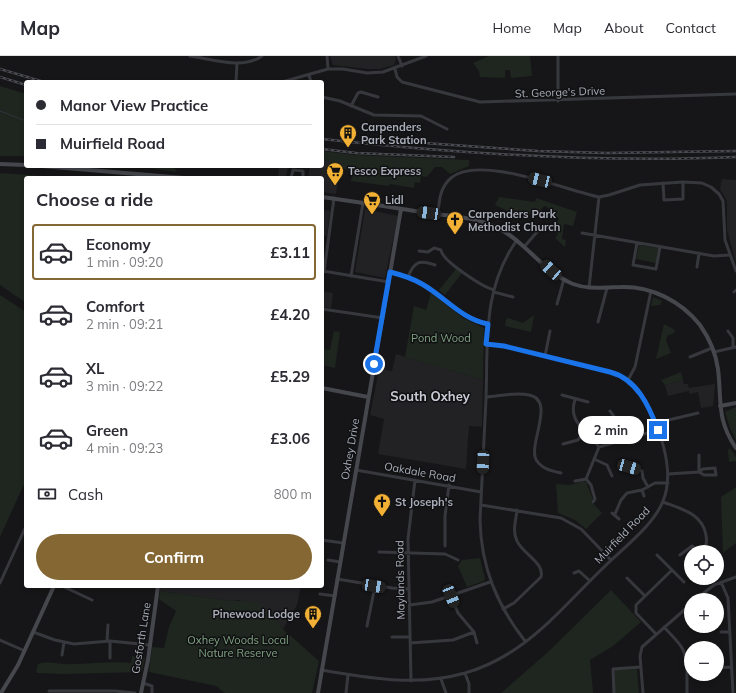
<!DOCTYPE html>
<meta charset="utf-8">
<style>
body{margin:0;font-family:Mulish,sans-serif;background:#f2f2f3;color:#2b2b33;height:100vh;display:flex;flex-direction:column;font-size:15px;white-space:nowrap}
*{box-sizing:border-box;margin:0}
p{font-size:13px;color:#7c7c81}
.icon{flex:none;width:22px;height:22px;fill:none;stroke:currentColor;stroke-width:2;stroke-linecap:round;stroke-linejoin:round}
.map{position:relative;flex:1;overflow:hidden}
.side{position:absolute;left:24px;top:120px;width:300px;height:412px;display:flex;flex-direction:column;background:#fff;border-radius:4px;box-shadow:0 2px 6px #0003}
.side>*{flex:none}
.banner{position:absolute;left:24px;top:24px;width:300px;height:88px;border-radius:4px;box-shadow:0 2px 6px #0003;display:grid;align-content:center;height:88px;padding:0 12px;background:#fff}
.buttons{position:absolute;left:684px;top:489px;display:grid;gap:8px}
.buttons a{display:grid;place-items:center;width:40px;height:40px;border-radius:50%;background:#fff;box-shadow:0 2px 6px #0003;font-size:20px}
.end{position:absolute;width:18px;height:18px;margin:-9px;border:5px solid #1a73e8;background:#fff;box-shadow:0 0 0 2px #fff}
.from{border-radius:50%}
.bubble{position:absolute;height:28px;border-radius:14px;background:#fff;box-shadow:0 2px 6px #0003;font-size:13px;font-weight:700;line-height:28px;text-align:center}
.car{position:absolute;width:12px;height:24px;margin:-12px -6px;border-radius:5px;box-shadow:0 0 3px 1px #0007;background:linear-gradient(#222 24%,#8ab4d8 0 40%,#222 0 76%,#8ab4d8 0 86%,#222 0)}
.banner b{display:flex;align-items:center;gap:14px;height:38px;font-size:15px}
.banner b+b{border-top:1px solid #e1e1e2}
.banner i{width:10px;height:10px;background:#2b2b33}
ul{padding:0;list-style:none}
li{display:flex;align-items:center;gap:12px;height:56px;margin:0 8px 6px;padding:0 4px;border:2px solid transparent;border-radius:4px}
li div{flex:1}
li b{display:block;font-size:15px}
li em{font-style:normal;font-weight:700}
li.on{border-color:#856733}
li>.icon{width:36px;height:36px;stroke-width:1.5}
h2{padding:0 12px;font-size:18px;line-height:48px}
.pay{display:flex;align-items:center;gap:10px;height:44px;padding:0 12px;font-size:15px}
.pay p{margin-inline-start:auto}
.button{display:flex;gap:8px;margin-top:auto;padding:8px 12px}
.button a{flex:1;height:46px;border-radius:24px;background:#856733;color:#fff;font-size:16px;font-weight:700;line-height:46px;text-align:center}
header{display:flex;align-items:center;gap:24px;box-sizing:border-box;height:56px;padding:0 20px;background:#fff;border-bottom:1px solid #e1e1e2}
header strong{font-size:19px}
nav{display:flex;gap:22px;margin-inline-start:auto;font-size:14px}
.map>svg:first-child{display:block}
.built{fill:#222225}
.green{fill:#1e261f}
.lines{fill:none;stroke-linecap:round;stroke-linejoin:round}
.stream{stroke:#2c353c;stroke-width:1}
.street{stroke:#37383d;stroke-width:3}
.secondary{stroke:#45474d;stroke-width:4}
.rail-casing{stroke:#4a4c52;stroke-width:2.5}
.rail{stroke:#111113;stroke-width:1;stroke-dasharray:3;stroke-linecap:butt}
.route{stroke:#1a73e8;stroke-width:5}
.labels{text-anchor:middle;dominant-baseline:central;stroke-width:3;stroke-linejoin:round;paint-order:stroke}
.street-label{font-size:11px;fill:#a8adb8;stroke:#111113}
.poi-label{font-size:11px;font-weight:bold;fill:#a8adb8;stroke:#111113;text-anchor:start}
.park-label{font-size:11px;fill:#7fa381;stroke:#111113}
.quarter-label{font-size:13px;font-weight:bold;fill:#c9ccd4;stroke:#111113}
</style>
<header>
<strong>Map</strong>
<nav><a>Home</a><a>Map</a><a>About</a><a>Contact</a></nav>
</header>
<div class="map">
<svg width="736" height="637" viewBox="0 0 736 637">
<rect width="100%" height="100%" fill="#161618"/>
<path class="built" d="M330,0H395L396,4L394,9L380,13H368L333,9Z
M322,102L340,111L336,138L322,136V122H308L310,110H322Z
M279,110H288L286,122H278Z
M722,123L736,124V207L727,174V145L720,133Z
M322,153L330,155L327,180L322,179Z
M365,153L398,160L385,222L355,216Z
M322,235L333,237L331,252L322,251Z
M396,298L483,324L482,371L469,370L466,413L378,398L384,363L370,359L379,313L392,315Z
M683,324L684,328H688L689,332L715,328L713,350L701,352L698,336L690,338L689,335L668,340L665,329Z
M161,530H301L297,549L283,573L270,557L239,544L232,545L160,535Z"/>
<path class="green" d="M489,0H530L532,20L511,22L510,14H505V22L480,21L479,15L473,7Z
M0,30L26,38V100H0Z
M322,95L355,99L469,104V110L450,118L442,111H435L427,121L421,120L420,127L415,126L414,132L390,128L389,130L351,125L353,114L344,113L322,102Z
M136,110H173L177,116Z
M0,117L74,122H26V247L0,229Z
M499,141L535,146L536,142L577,156L573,170L564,168L562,183L566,184L565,191L555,182L558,178L552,172L559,163L546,150H544L537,159L532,156L526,162L521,157L518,160L495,149Z
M639,189L659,192L656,207L636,203Z
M456,213L462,217L445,239L439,234Z
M431,237L463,262L484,272L483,324L405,301L414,250L426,254Z
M0,239L26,256V424L0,481Z
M653,241L662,245L660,249L651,250Z
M534,259L531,276L505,270L506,264L508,262L523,267Z
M664,268L675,274L674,277L667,280L666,284L671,297L656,303Z
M334,275L340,276L335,312L322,309V293L330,294Z
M681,316L683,324L665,329L661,324Z
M736,351V384L730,372L725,356Z
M730,392L736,401V405L729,406L728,394Z
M583,425L586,426L593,443L591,445L602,457L586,473L575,464L558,457L556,428L570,429Z
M736,431V487L723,497L721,441Z
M480,502L485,523L484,525L467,531L458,510L462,504Z
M611,534L641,566L613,590L590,604L593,637H501L549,595Z
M160,535L232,545H248L261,549L270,557L283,573L319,605L312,637H225L216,630L149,616L152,591L164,592L169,571L176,555L159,543Z
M132,600L145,602L142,616L64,618L37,617L36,615L38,608C48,604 61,609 72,608C92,608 111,605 131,607Z
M637,613L639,637H615L614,614Z"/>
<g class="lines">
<path class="stream" d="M0,55L26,65"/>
<path class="street" d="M190,0C212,3 243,14 262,0
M327,0L328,13
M398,0L402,10
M395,13L397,21L402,26L480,46L736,38
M309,19L311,26
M236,26L237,7
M282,26L328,13H343L367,17L383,16L426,0
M322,41L340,45L374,59L421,60L447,73
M558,45V0
M351,50L358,37L361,36L378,41
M291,122L293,114L303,115V122
M663,127L664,144L683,143V126
M438,158C439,145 440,131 451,122C479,98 565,134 599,141L609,139L640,129L683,126L702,127L711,131L719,138L723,145L725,184L736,215
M582,177L714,200L729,199
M517,184C482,233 488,286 486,343C484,383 482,424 480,464C481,511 497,549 525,585
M637,187L633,209L656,213L660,191
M524,191L537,176
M419,195L428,196L434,192L441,194C442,205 483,231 494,234
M697,211L699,197
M323,215L389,226
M324,216L334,142
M390,216C402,219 412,222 422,228C445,241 461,263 488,268
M351,220L363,147
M408,221C414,206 419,203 435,209
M589,232L599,141
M494,236L513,241
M734,236L736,234
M557,248L564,223
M322,253L383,262
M598,266L607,232
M728,275L733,282V290
M714,296L736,291
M545,300L550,275
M690,301L712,292
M628,324L635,311L651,235
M562,339L588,346
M486,341C499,340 516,336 529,339C557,344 526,391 537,405C542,413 553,415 561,417
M575,344C567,366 588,375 599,391L658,374
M610,355L621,370L624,384
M656,367L698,357
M563,388L578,384L584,375
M699,399V416
M594,403L607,409L612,420
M629,411L642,415L643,422L648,431
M356,414L481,436
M668,418L699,416L704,419H716L715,412L703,413L699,416
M586,423L591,429L595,443L593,446
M575,425L586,423L599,391
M642,434L644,440
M663,446C681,453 702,457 706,479C707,486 707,490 701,496
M481,449L561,462L581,473L611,504
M612,457L619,463
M615,458L621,444L627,437L642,434L655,427H668
M322,484L343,487
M445,490V460L449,429
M379,496L445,498L458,504
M657,499L684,526
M680,499L692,490L700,496
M328,504L340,506
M574,517L579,515L590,525
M627,522L644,539
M337,523L392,532L409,533
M721,526L728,542L733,637
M0,527L26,470
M62,530L92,544
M320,538L335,540
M695,544L714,529L736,521
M410,549L432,546L490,526
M503,553L514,547L541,521C545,507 522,497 517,485C512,475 516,464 517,454
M367,570L375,530
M664,571C679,588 686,590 687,614H691
M33,576L55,584L74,588L110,585L150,589
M474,576L477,587
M721,576H730
M656,578L636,557V549L672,514
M392,581H410
M0,584L25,595
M107,585L108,569
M410,587L453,584L474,576L458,557L451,540
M62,599L64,586
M110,602V585
M717,612L731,611
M321,614C370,622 416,631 465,617C483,612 501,603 517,592C549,570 575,539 603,512C622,493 654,469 663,445C674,419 664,387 654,363C645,342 633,322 610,316L504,290L486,288
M687,614V637
M465,617L469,628V637
M441,623L446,637
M411,625L408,483L415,424
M143,627L152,630V637
M49,635H115L135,637
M346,637L348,619
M614,637L613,613L641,611
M643,637L640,600L642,591L691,548"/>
<path class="secondary" d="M0,108L26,109
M42,110L184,122
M322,141C357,146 392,151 427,157C451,160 476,161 498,172C526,186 543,216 573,228C589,234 604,231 621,231C651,230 681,245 700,269C709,282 716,298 718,313C722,345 716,363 736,392
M322,332L368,341
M720,350L736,347
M1,637L18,609L54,530
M141,637L148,604L158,530
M318,637L401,153"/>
<g class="rail-casing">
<path id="rail" d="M0,13L44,26
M0,21L26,29
M322,83C460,98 597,107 736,101
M424,87L538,95L606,97L736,95
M322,93L356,97L454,101"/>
</g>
<use href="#rail" class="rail"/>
</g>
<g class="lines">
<path class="route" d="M374,308L390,216C402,219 412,222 422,228C445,241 461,263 488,268L486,288L504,290L610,316C637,323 649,350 658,374"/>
</g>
<defs>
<g id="building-pin" transform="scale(0.9)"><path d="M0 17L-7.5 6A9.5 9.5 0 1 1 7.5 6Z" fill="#f2b134" stroke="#111113"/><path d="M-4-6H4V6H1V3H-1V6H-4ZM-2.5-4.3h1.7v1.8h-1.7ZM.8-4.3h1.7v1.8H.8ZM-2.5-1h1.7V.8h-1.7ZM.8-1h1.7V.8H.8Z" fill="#111"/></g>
<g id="supermarket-pin" transform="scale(0.9)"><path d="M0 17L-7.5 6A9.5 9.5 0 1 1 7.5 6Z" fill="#f2b134" stroke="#111113"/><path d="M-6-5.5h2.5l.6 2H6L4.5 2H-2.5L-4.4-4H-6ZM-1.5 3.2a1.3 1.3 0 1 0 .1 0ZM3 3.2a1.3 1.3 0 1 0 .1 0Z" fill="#111"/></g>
<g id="church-pin" transform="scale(0.9)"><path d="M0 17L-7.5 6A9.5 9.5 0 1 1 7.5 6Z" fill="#f2b134" stroke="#111113"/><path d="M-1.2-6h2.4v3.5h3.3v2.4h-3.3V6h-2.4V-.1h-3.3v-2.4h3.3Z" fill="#111"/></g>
</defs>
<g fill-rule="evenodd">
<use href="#building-pin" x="348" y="77"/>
<use href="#supermarket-pin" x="335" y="115"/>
<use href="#supermarket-pin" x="372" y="144"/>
<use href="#church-pin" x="455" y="164"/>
<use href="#church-pin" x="382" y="446"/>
<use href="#building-pin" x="313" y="558"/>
</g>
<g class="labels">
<g class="street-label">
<text transform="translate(560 36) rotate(-2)">St. George's Drive</text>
<text transform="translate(350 393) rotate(-80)">Oxhey Drive</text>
<text transform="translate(420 416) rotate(10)">Oakdale Road</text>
<text transform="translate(622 479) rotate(-46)">Muirfield Road</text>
<text transform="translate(400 524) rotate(-91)">Maylands Road</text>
<text transform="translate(141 582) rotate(-81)">Gosforth Lane</text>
</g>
<g class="poi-label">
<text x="361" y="71">Carpenders<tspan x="361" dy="13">Park Station</tspan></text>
<text x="348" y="115">Tesco Express</text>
<text x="385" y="144">Lidl</text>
<text x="468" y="158">Carpenders Park<tspan x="468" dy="13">Methodist Church</tspan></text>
<text x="395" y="446">St Joseph's</text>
<text x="300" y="558" text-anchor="end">Pinewood Lodge</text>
</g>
<g class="park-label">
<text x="441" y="282">Pond Wood</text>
<text x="238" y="584">Oxhey Woods Local<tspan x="238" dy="13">Nature Reserve</tspan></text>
</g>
<g class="quarter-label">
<text x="430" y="340">South Oxhey</text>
</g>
</g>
</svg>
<div class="buttons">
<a><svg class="icon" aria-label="locate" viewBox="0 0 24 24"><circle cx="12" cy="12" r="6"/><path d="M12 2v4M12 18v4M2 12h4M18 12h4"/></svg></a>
<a>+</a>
<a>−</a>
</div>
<i class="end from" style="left:374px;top:308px"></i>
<i class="end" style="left:658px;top:374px"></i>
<div class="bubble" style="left:578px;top:360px;width:66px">2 min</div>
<i class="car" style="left:540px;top:124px;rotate:284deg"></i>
<i class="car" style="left:429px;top:157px;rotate:278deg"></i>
<i class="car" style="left:551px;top:214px;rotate:312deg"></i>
<i class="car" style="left:483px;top:406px;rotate:183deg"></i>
<i class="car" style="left:629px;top:411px;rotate:106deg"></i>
<i class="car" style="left:374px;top:530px;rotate:99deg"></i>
<i class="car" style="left:451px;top:540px;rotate:158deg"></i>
<div class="banner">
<b><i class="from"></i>Manor View Practice</b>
<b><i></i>Muirfield Road</b>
</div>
<section class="side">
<h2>Choose a ride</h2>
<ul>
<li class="on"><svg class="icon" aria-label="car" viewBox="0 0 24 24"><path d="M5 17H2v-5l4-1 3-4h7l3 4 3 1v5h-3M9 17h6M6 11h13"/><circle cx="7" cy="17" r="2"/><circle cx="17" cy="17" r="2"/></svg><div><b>Economy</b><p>1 min · 09:20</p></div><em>£3.11</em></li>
<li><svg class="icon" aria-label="car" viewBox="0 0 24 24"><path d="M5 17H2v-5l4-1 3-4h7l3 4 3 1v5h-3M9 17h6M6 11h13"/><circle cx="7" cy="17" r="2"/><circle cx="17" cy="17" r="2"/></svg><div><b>Comfort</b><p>2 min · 09:21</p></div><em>£4.20</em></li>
<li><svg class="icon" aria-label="car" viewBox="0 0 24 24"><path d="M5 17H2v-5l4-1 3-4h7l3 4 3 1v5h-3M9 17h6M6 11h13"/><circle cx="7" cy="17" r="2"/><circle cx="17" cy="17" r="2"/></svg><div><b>XL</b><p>3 min · 09:22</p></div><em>£5.29</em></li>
<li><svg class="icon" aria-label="car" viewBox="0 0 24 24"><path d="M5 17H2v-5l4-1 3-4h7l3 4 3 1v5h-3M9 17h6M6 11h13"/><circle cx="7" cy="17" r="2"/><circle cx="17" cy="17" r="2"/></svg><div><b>Green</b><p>4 min · 09:23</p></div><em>£3.06</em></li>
</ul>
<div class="pay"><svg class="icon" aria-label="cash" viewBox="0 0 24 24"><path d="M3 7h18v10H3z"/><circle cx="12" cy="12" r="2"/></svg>Cash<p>800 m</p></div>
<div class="button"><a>Confirm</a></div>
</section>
</div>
